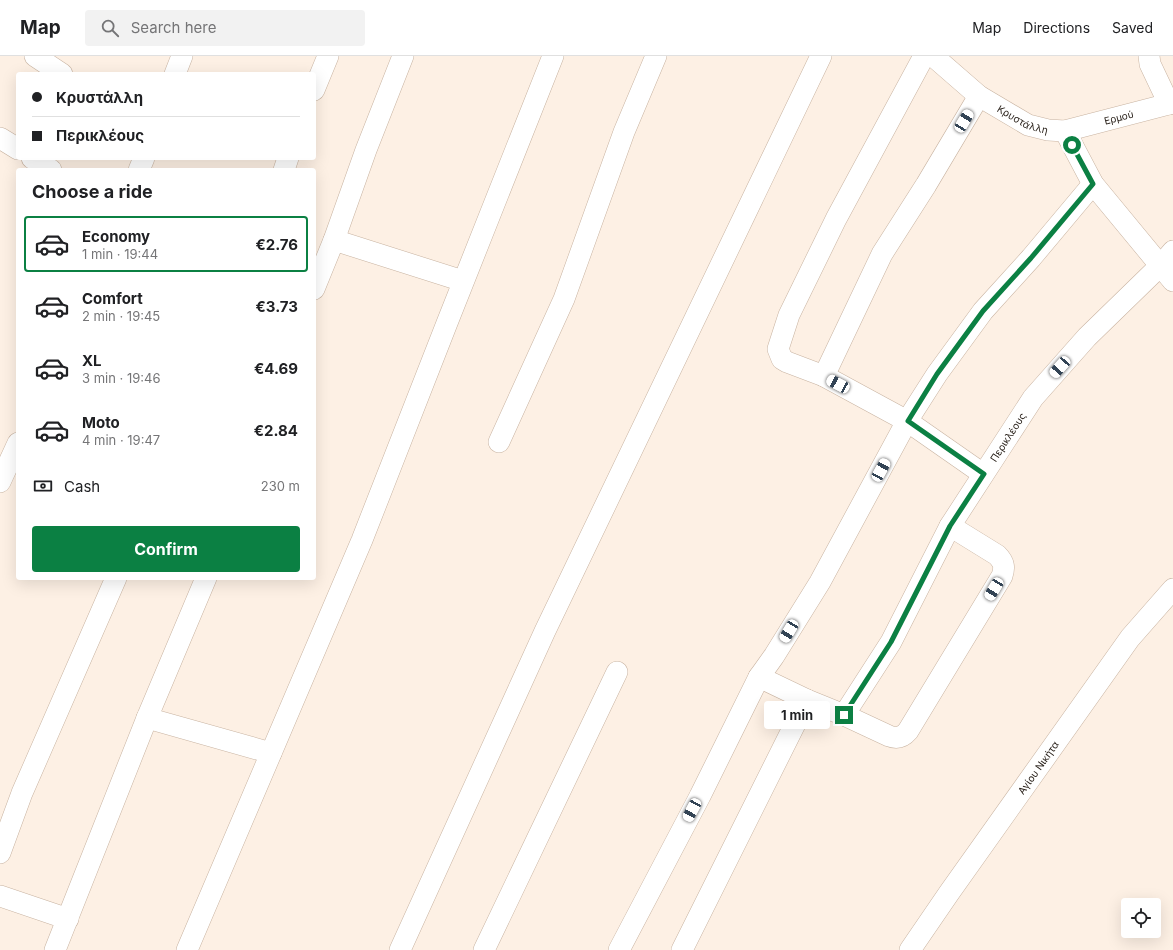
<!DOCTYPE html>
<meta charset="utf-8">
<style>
body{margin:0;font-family:Inter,sans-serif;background:#f2f2f2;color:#202124;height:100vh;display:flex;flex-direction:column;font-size:15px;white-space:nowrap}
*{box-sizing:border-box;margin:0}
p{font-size:13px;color:#757577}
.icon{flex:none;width:22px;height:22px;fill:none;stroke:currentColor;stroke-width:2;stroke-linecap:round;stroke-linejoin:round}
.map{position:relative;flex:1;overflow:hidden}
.drawer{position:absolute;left:16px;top:112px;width:300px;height:412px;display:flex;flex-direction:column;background:#fff;border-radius:4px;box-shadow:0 4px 16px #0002}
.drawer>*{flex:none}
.top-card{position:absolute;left:16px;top:16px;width:300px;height:88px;border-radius:4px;box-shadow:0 4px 16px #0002;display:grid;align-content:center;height:88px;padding:0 16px;background:#fff}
.controls{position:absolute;left:1121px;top:842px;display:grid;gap:8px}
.controls a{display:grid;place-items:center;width:40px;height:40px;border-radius:4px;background:#fff;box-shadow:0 4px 16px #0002;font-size:20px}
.end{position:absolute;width:18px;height:18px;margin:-9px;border:5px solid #0b8043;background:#fff;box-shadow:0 0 0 2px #fff}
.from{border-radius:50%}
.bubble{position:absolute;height:28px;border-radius:4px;background:#fff;box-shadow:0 4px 16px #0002;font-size:13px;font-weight:700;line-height:28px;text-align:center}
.car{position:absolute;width:12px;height:24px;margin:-12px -6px;border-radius:5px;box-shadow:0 0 3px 1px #0007;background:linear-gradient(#fff 24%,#345 0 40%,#fff 0 76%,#345 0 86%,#fff 0)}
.top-card b{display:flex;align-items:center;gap:14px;height:38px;font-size:15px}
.top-card b+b{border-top:1px solid #e0e0e0}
.top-card i{width:10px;height:10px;background:#202124}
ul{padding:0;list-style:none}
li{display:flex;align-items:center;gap:12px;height:56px;margin:0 8px 6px;padding:0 8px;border:2px solid transparent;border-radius:4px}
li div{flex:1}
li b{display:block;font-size:15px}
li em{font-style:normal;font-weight:700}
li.current{border-color:#0b8043}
li>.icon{width:36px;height:36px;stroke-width:1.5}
h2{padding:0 16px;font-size:18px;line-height:48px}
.pay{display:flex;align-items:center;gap:10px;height:44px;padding:0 16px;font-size:15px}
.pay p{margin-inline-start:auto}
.cta{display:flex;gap:8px;margin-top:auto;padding:8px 16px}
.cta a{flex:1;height:46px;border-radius:4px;background:#0b8043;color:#fff;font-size:16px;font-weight:700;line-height:46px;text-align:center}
header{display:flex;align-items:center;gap:24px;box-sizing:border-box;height:56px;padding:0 20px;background:#fff;border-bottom:1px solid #e0e0e0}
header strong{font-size:19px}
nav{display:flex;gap:22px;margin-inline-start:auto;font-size:14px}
.search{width:280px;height:36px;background:#f2f2f2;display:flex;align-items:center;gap:10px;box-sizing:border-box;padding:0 14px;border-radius:4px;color:#757577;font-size:15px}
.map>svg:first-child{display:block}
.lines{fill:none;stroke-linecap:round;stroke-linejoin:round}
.minor-casing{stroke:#c8b3a1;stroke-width:22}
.minor{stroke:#fff;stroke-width:21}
.route{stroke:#0b8043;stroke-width:5}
.labels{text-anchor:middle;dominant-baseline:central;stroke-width:3.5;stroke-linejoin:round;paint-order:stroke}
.street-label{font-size:10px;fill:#29211a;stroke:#fdf0e4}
</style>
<header>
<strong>Map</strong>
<div class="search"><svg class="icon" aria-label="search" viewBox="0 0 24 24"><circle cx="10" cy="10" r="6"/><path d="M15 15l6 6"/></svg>Search here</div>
<nav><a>Map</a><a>Directions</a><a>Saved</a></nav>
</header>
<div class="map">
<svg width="1173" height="894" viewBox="0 0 1173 894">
<rect width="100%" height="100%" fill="#fdf0e4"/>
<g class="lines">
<g class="minor-casing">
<g id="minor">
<path d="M35,0L62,18"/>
<path d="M924,0L836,163L789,259L778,293L782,303L787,306L824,320L907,365L983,418"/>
<path id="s1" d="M933,0L979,40L1028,69L1048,74L1065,75L1173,47"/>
<path d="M1149,0L1150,8L1169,48"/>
<path d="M175,18L182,0"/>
<path d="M314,34L328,0"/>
<path d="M1065,75L1093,128L1173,225"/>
<path d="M0,82L18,93"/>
<path d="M32,102L51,114"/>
<path d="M139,114L144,102"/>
<path d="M284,114L288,102"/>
<path d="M334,184L463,225"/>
<path d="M314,233L334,184L366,94L403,0"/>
<path d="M824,320L882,198L926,129L979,40"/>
<path d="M499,386L564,243L624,76L656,0"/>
<path d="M0,426L18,387"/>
<path d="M206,522L147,662L271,697"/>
<path d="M759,621L807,644L844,659L889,680C897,683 903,681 908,675L1002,520C1005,511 1004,506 997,499L950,470"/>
<path id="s2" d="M844,659L891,586L950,470L1033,342L1087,281L1161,209L1173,195"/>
<path d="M0,797L22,737L116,522"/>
<path d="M0,840L68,863"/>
<path d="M55,894L147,662"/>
<path d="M187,894L362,484L447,267L553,0"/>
<path d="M400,894L545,575L821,0"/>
<path d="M484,894L617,616"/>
<path d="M619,894L700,740L759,621L774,600L820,526L907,365L937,318L983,255L1031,202L1093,128"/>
<path d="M682,894L807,644"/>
<path id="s3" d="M910,894L949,837L1130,582L1173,533"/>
</g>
</g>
<use href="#minor" class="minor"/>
</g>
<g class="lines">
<path class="route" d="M844,659L891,586L950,470L984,418L908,365L937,318L983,255L1031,202L1093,128L1072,89"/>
</g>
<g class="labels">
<g class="street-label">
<text stroke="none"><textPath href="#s1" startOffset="211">Ερμού</textPath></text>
<text stroke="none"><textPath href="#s1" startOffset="111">Κρυστάλλη</textPath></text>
<text stroke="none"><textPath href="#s2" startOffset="323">Περικλέους</textPath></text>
<text stroke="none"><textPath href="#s3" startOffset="223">Αγίου Νικήτα</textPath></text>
</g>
</g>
</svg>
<div class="controls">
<a><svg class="icon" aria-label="locate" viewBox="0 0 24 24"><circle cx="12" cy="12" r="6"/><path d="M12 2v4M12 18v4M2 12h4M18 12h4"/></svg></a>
</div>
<i class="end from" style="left:1072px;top:89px"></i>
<i class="end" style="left:844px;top:659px"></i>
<div class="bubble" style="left:764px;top:645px;width:66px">1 min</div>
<i class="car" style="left:964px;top:65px;rotate:31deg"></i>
<i class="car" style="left:1060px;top:311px;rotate:222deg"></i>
<i class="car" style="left:838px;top:328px;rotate:298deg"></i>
<i class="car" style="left:881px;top:414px;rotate:29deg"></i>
<i class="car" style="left:994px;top:533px;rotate:211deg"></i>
<i class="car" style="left:789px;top:575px;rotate:211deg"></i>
<i class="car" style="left:692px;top:754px;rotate:208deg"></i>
<div class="top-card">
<b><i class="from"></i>Κρυστάλλη</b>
<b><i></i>Περικλέους</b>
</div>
<section class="drawer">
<h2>Choose a ride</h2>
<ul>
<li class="current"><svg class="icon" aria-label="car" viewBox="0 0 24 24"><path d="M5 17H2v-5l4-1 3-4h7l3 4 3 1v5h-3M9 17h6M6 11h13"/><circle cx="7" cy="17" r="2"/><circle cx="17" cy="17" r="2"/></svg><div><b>Economy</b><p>1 min · 19:44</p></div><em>€2.76</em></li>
<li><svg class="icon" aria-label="car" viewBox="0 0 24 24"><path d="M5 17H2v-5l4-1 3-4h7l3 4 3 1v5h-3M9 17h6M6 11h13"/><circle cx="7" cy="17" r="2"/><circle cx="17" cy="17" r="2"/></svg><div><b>Comfort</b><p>2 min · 19:45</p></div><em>€3.73</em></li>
<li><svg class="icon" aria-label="car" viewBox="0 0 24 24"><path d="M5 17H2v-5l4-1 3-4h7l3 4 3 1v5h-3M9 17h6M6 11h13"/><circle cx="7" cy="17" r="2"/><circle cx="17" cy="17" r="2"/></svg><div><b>XL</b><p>3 min · 19:46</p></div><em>€4.69</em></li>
<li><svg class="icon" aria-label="car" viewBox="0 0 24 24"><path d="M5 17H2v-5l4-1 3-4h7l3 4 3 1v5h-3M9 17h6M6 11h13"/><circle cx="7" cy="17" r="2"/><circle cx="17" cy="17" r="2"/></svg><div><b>Moto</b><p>4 min · 19:47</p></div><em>€2.84</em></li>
</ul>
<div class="pay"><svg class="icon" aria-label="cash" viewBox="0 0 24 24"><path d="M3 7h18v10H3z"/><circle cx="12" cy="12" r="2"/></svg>Cash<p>230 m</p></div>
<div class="cta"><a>Confirm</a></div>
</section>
</div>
